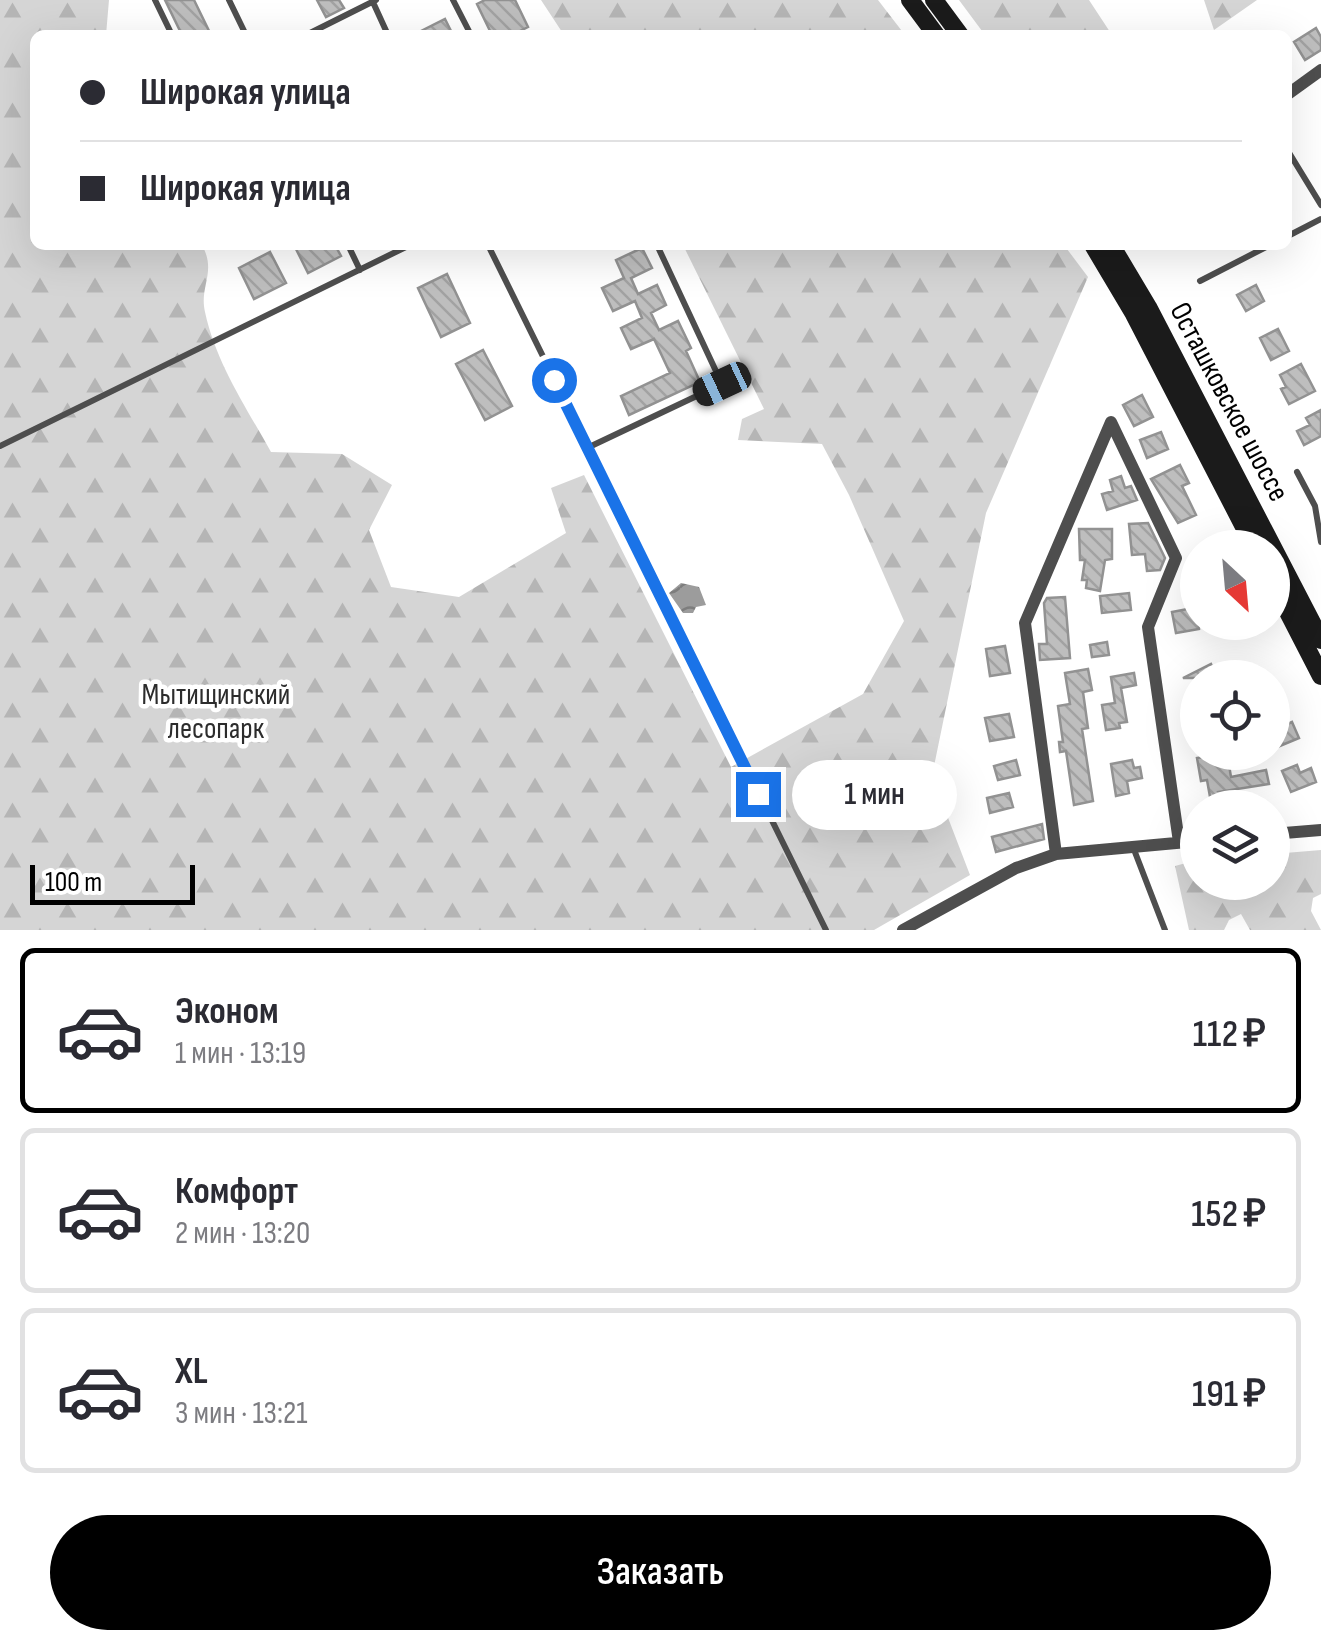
<!DOCTYPE html>
<html lang="ru">
<meta charset="utf-8">
<style>
body{margin:0;font-family:"Sofia Sans Condensed",sans-serif;background:#f2f2f3;color:#2b2b33;height:100vh;display:flex;flex-direction:column;font-size:38px;white-space:nowrap}
*{box-sizing:border-box;margin:0}
p{font-size:32px;color:#7c7c81}
.icon{flex:none;width:55px;height:55px;fill:none;stroke:currentColor;stroke-width:2;stroke-linecap:round;stroke-linejoin:round}
.map{position:relative;height:930px;overflow:hidden}
.side{display:flex;flex-direction:column;background:#fff;flex:1}
.side>*{flex:none}
.hud{position:absolute;left:30px;top:30px;width:1262px;height:220px;border-radius:15px;box-shadow:0 10px 40px #0002;display:grid;align-content:center;height:220px;padding:0 50px;background:#fff}
.needle{width:65px;rotate:154deg}
.buttons{position:absolute;left:1180px;top:530px;display:grid;gap:20px}
.buttons a{display:grid;place-items:center;width:110px;height:110px;border-radius:50%;background:#fff;box-shadow:0 10px 40px #0002;font-size:50px}
.scale{position:absolute;left:30px;bottom:25px;width:165px;box-sizing:border-box;padding-left:10px;border:5px solid #000;border-top:0;font-size:28px;line-height:35px;white-space:nowrap;color:#000;-webkit-text-stroke:8px #fff;paint-order:stroke}
.end{position:absolute;width:45px;height:45px;margin:-22px;border:12px solid #1a73e8;background:#fff;box-shadow:0 0 0 5px #fff}
.from{border-radius:50%}
.bubble{position:absolute;height:70px;border-radius:35px;background:#fff;box-shadow:0 10px 40px #0002;font-size:32px;font-weight:600;line-height:70px;text-align:center}
.car{position:absolute;width:30px;height:60px;margin:-30px -15px;border-radius:12px;box-shadow:0 0 8px 2px #0007;background:linear-gradient(#222 24%,#8ab4d8 0 40%,#222 0 76%,#8ab4d8 0 86%,#222 0)}
.hud b{display:flex;align-items:center;gap:35px;height:95px;font-size:38px}
.hud b+b{border-top:2px solid #e1e1e2}
.hud i{width:25px;height:25px;background:#2b2b33}
ul{padding:18px 0 0;list-style:none}
li{display:flex;align-items:center;gap:30px;height:165px;margin:0 20px 15px;padding:0 30px;border:5px solid #e1e1e2;border-radius:15px}
li div{flex:1}
li b{display:block;font-size:38px}
li em{font-style:normal;font-weight:600}
li.active{border-color:#000}
li>.icon{width:90px;height:90px;stroke-width:1.5}
.cta{display:flex;gap:20px;margin-top:auto;padding:20px 50px}
.cta a{flex:1;height:115px;border-radius:60px;background:#000;color:#fff;font-size:40px;font-weight:600;line-height:115px;text-align:center}
.map>svg:first-child{display:block}
.forest{fill:url(#forest-firs)}
.water{fill:url(#water-waves)}
.building{fill:url(#building-back-hatch);stroke:#929292;stroke-width:2.5}
.lines{fill:none;stroke-linecap:round;stroke-linejoin:round}
.lane{stroke:#4e4e4e;stroke-width:6}
.street{stroke:#4e4e4e;stroke-width:12}
.secondary{stroke:#1b1b1b;stroke-width:18}
.route{stroke:#1a73e8;stroke-width:12}
.labels{text-anchor:middle;dominant-baseline:central;stroke-width:9;stroke-linejoin:round;paint-order:stroke}
.street-label{font-size:30px;fill:#000;stroke:#fff}
.park-label{font-size:30px;fill:#2c2c2c;stroke:#fff}
</style>
<div class="map">
<svg width="1321" height="930" viewBox="0 0 1321 930">
<defs>
<pattern id="forest-firs" width="22" height="20" patternUnits="userSpaceOnUse" patternTransform="scale(2.5)"><rect width="22" height="20" fill="#d5d5d5"/><path d="M5 1l3.5 6h-7zM16 11l3.5 6h-7z" fill="#b5b5b5"/></pattern>
<pattern id="water-waves" width="16" height="10" patternUnits="userSpaceOnUse" patternTransform="scale(2.5)"><rect width="16" height="10" fill="#9c9c9c"/><path d="M0 5q4-4 8 0t8 0" fill="none" stroke="#7d7d7d"/></pattern>
<pattern id="building-back-hatch" width="6" height="6" patternUnits="userSpaceOnUse" patternTransform="scale(2.5)"><rect width="6" height="6" fill="#bebebe"/><path d="M-1 5l2 2M0 0l6 6M5-1l2 2" fill="none" stroke="#a2a2a2"/></pattern>
</defs>
<rect width="100%" height="100%" fill="#fff"/>
<path class="forest" d="M0,0H109L106,35H35V245H202C217,272 199,286 205,312C216,363 246,407 271,452L342,454L392,485L369,530L391,587L459,597L566,533L551,488L584,475L731,767L863,694L904,621L849,495L822,444L738,440L742,419L764,409L683,245H1064L1088,277L986,513L932,776L970,875L874,930H0Z
M541,0H878L905,35H564Z
M959,0H1089L1112,35H985Z
M1204,0H1257L1214,30Z
M1321,850V894L1313,898L1311,911L1321,930H1250L1241,914L1229,920L1224,930H1189L1175,866L1197,860L1198,882H1272L1273,854Z"/>
<path class="water" d="M681,583L699,587L706,605L696,607L693,613H683L669,593Z"/>
<path class="building" d="M165,0H194L211,35H182Z
M317,0H339L344,8L326,17Z
M485,0H515L528,27L512,35H492L477,4Z
M445,19L453,35H413Z
M1316,28L1321,37V50L1305,60L1294,42Z
M294,245H335L341,256L308,273Z
M642,248L652,268L631,278L638,294L657,285L666,305L651,313L659,330L678,321L691,348L686,351L700,382L629,415L621,396L670,373L654,339L631,349L621,328L642,318L635,301L613,311L602,288L624,278L616,260Z
M270,252L286,283L254,299L239,268Z
M447,274L470,323L441,337L418,288Z
M1256,285L1264,301L1246,311L1237,295Z
M1278,329L1289,351L1271,360L1260,338Z
M483,350L512,406L485,420L456,364Z
M1301,364L1315,391L1289,404L1281,389L1286,387L1280,375Z
M1142,395L1153,417L1134,426L1123,405Z
M1321,410V436L1304,445L1297,431L1310,425L1306,418Z
M1161,432L1168,449L1147,458L1140,440Z
M1180,465L1189,483L1182,486L1196,515L1178,523L1151,479Z
M1121,476L1125,488L1131,486L1137,500L1107,510L1102,494L1113,491L1110,480Z
M1148,523L1165,558L1160,570L1147,571L1145,554L1132,555L1129,524Z
M1079,529H1112V559L1105,560L1100,591L1086,588L1087,580H1082L1085,560H1080Z
M1129,593L1131,610L1102,613L1100,596Z
M1065,597L1070,658L1040,660L1039,644H1047L1044,603L1047,598Z
M1198,607L1199,629L1176,633L1172,612Z
M1107,642L1109,655L1092,657L1090,645Z
M1005,646L1010,673L990,676L986,649Z
M1211,664L1218,678H1183Z
M1088,669L1092,690L1083,692L1088,728L1082,729L1093,801L1074,805L1066,751L1060,752L1059,742H1063L1058,706L1070,704L1065,673Z
M1134,673L1136,685L1121,688L1127,722L1119,723L1120,728L1106,730L1102,705L1115,703L1111,677Z
M1009,714L1014,737L990,741L985,718Z
M1292,722L1299,738L1275,748L1272,739L1277,737L1274,730Z
M1227,753L1231,777L1266,770L1269,784L1218,792L1220,808H1212L1207,780L1201,781L1197,758Z
M1016,760L1020,775L998,780L994,766Z
M1132,760L1134,768L1140,767L1142,778L1127,781L1129,793L1116,796L1111,764Z
M1297,765L1300,773L1311,768L1316,782L1291,792L1282,771Z
M1009,793L1013,807L990,813L987,798Z
M1042,824L1044,839L996,852L992,837Z"/>
<g class="lines">
<path class="lane" d="M155,0L172,35
M229,0L246,35
M372,0L388,35
M453,0L471,35
M306,35L376,0
M1288,151L1321,205
M1288,236L1321,219
M348,245L360,270
M488,245L826,930
M1200,281L1270,245
M0,446L410,245
M587,448L722,384L657,245
M1297,472L1315,506L1321,542
M1133,847L1165,930"/>
<path class="street" d="M1288,94L1321,70
M1272,834L1321,830
M1056,854L1025,623L1111,422L1176,558L1148,627L1179,842
M903,930L1016,868L1056,854L1198,841"/>
<path class="secondary" d="M910,0L936,35
M934,0L960,35
M1093,245L1134,314L1255,548
M1111,245L1148,307L1321,640
M1272,581L1321,676"/>
</g>
<g class="lines">
<path class="route" d="M554,380L758,794"/>
</g>
<g class="labels">
<g class="street-label">
<text transform="translate(1229 402) rotate(62)">Осташковское шоссе</text>
</g>
<g class="park-label">
<text x="216" y="695">Мытищинский<tspan x="216" dy="34">лесопарк</tspan></text>
</g>
</g>
</svg>
<div class="buttons">
<a><svg class="needle" viewBox="-14 -14 28 28"><path d="M0-13l5 13h-10z" fill="#e53935"/><path d="M0 13l5-13h-10z" fill="#7c7c81"/></svg></a>
<a><svg class="icon" aria-label="locate" viewBox="0 0 24 24"><circle cx="12" cy="12" r="6"/><path d="M12 2v4M12 18v4M2 12h4M18 12h4"/></svg></a>
<a><svg class="icon" aria-label="layers" viewBox="0 0 24 24"><path d="M12 4l9 5-9 5-9-5zM3 14l9 5 9-5"/></svg></a>
</div>
<div class="scale">100 m</div>
<i class="end from" style="left:554px;top:380px"></i>
<i class="end" style="left:758px;top:794px"></i>
<div class="bubble" style="left:792px;top:760px;width:165px">1 мин</div>
<i class="car" style="left:722px;top:384px;rotate:245deg"></i>
<div class="hud">
<b><i class="from"></i>Широкая улица</b>
<b><i></i>Широкая улица</b>
</div>
</div>
<section class="side">
<ul>
<li class="active"><svg class="icon" aria-label="car" viewBox="0 0 24 24"><path d="M5 17H2v-5l4-1 3-4h7l3 4 3 1v5h-3M9 17h6M6 11h13"/><circle cx="7" cy="17" r="2"/><circle cx="17" cy="17" r="2"/></svg><div><b>Эконом</b><p>1 мин · 13:19</p></div><em>112 ₽</em></li>
<li><svg class="icon" aria-label="car" viewBox="0 0 24 24"><path d="M5 17H2v-5l4-1 3-4h7l3 4 3 1v5h-3M9 17h6M6 11h13"/><circle cx="7" cy="17" r="2"/><circle cx="17" cy="17" r="2"/></svg><div><b>Комфорт</b><p>2 мин · 13:20</p></div><em>152 ₽</em></li>
<li><svg class="icon" aria-label="car" viewBox="0 0 24 24"><path d="M5 17H2v-5l4-1 3-4h7l3 4 3 1v5h-3M9 17h6M6 11h13"/><circle cx="7" cy="17" r="2"/><circle cx="17" cy="17" r="2"/></svg><div><b>XL</b><p>3 мин · 13:21</p></div><em>191 ₽</em></li>
</ul>
<div class="cta"><a>Заказать</a></div>
</section>
